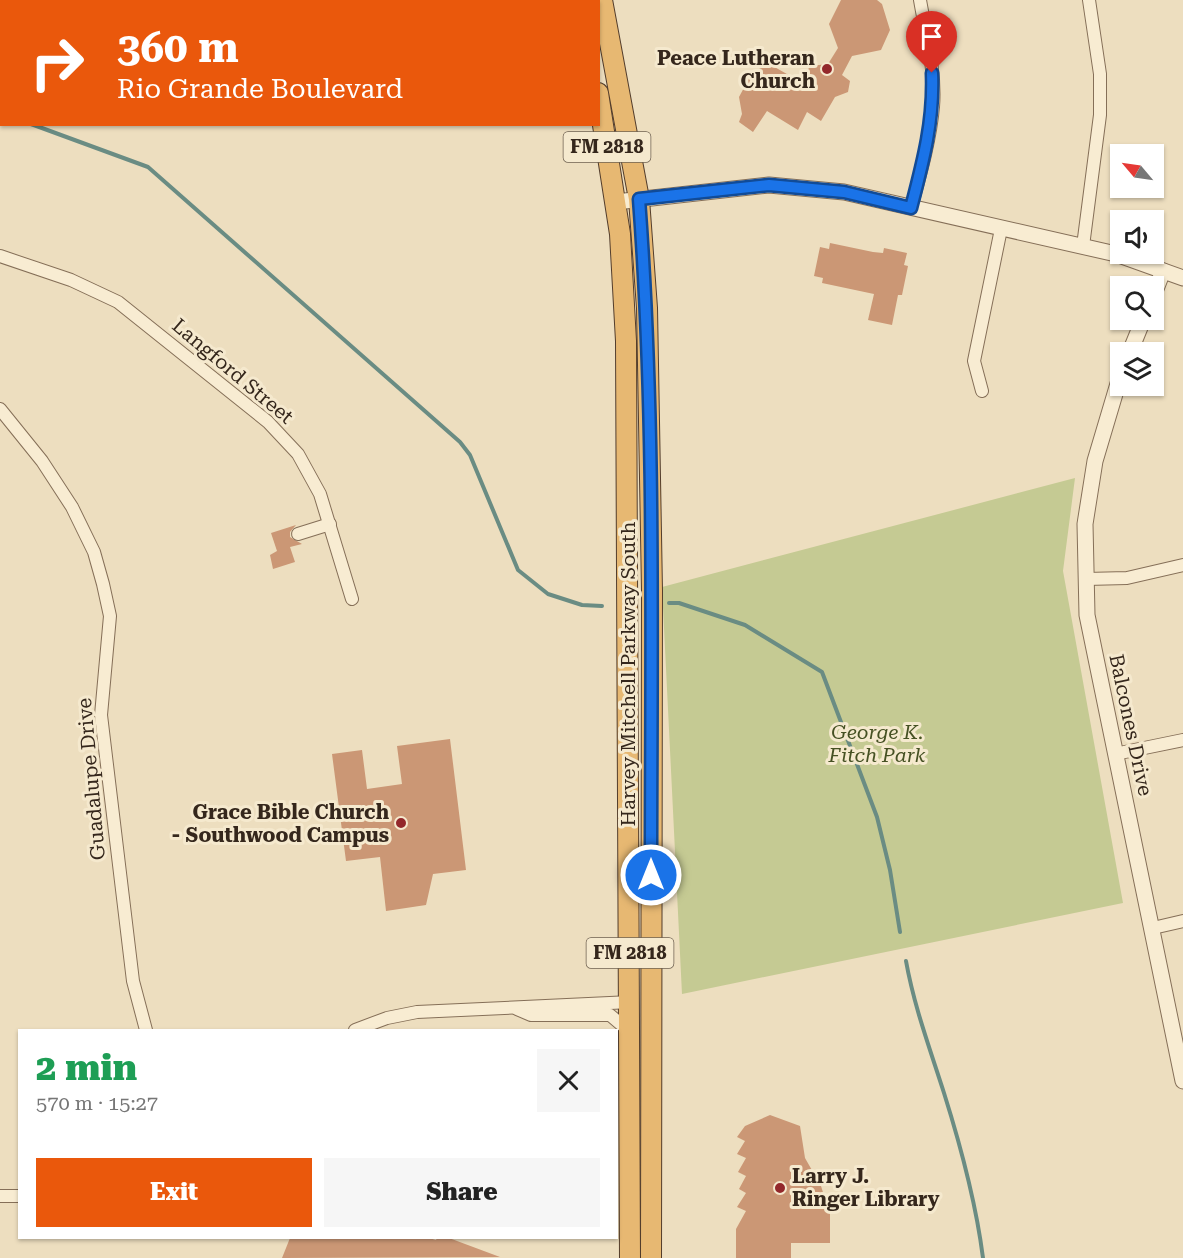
<!DOCTYPE html>
<html lang="en">
<head>
<meta charset="utf-8">
<style>
  :root { --surface:#fff; --page:#f6f6f6; --text:#222; --muted:#767676; --accent:#ea580c }
  body { margin:0; font-family:"Roboto Serif",serif; background:var(--page); color:var(--text); height:100vh; display:flex; flex-direction:column; font-size:22px; white-space:nowrap }
  * { box-sizing:border-box; margin:0 }
  p { font-size:20px; color:var(--muted) }
  .icon { flex:none; width:33px; height:33px; fill:none; stroke:currentColor; stroke-width:2; stroke-linecap:round; stroke-linejoin:round }
  .map { position:relative; flex:1; overflow:hidden }
  .panel { position:absolute; left:18px; top:1029px; width:600px; height:210px; display:flex; flex-direction:column; background:var(--surface); border-radius:0px; box-shadow:0 2px 4px #0004 }
  .panel>* { flex:none }
  .guide { position:absolute; left:0px; top:0px; width:600px; height:126px; box-shadow:0 2px 4px #0004; background:#ea580c; color:#fff; overflow:hidden }
  .needle { width:39px; rotate:299deg }
  .buttons { position:absolute; left:1110px; top:144px; display:grid; gap:12px }
  .buttons a { display:grid; place-items:center; width:54px; height:54px; border-radius:0px; background:var(--surface); box-shadow:0 2px 4px #0004; font-size:30px }
  .pin { position:absolute; display:grid; place-items:center; width:51px; height:51px; color:#fff; margin:-62px -26px; border-radius:50% 50% 50% 0; rotate:-45deg; box-shadow:0 0 6px #0007 }
  .pin .icon { rotate:45deg }
  .me { position:absolute; width:66px; margin:-33px; rotate:0deg; stroke-linejoin:round; filter:drop-shadow(0 0 4px #0008) }
  .turn { display:flex; align-items:center; gap:21px; height:126px; padding:0 18px; font-size:27px }
  .turn .icon { width:78px; height:78px; stroke-width:2.5 }
  .turn b { display:block; font-size:42px; line-height:51px }
  .round { display:grid; place-items:center; flex:none; width:63px; height:63px; border-radius:0px; background:var(--page) }
  .summary { display:flex; align-items:center; justify-content:space-between; height:102px; padding:0 18px }
  h1 { font-size:36px; font-weight:800; line-height:45px; color:#1e9e55 }
  .action { display:flex; gap:12px; margin-top:auto; padding:12px 18px }
  .action a { flex:1; height:69px; border-radius:0px; background:var(--accent); color:#fff; font-size:24px; font-weight:800; line-height:69px; text-align:center }
  .action a+a { background:var(--page); color:var(--text) }
  .map>svg:first-child { display:block }
  .green { fill:#c5ca93 }
  .lines { fill:none; stroke-linecap:round; stroke-linejoin:round }
  .stream { stroke:#6a8c83; stroke-width:4 }
  .building { fill:#cb9775 }
  .minor-casing { stroke:#856f58; stroke-width:14 }
  .tertiary-casing { stroke:#856f58; stroke-width:17 }
  .trunk-casing { stroke:#533d2c; stroke-width:22 }
  .minor { stroke:#f8ecd2; stroke-width:12 }
  .tertiary { stroke:#f8ecd2; stroke-width:15 }
  .trunk { stroke:#e7b872; stroke-width:20 }
  .route-casing { stroke:#114b97; stroke-width:15 }
  .route { stroke:#1a73e8; stroke-width:10 }
  .poi-dot { fill:#93282b; stroke:#f5e9ce; stroke-width:2 }
  .labels { text-anchor:middle; stroke-width:6; stroke-linejoin:round; paint-order:stroke }
  .shield { fill:#f5e9ce; stroke:#6f6151; stroke-width:1.5 }
  .shield-label { font-size:18px; font-weight:bold; fill:#35271c }
  .poi-label { font-size:20px; font-weight:bold; fill:#35271c; stroke:#f5e9ce; text-anchor:end }
  .street-label { font-size:20px; fill:#35271c; stroke:#f5e9ce }
  .park-label { font-size:20px; font-style:italic; fill:#465123; stroke:#f5e9ce }
</style>
</head>
<body>
<div class="map">
<svg width="1183" height="1258" viewBox="0 0 1183 1258">
  <rect width="100%" height="100%" fill="#eddebf"/>
  <polygon class="green" points="1075,478 1063,571 1123,903 682,994 662,587"/>
  <g class="lines">
    <g class="stream">
      <polyline points="0,113 2,114"/>
      <polyline points="31,124 148,167 460,442 470,455 518,570 548,594 582,605 602,606"/>
      <polyline points="669,603 679,603 745,625 822,672 877,817 890,870 900,932"/>
      <path d="M906,961C914,1006 930,1049 944,1093C961,1147 976,1203 983,1258"/>
    </g>
  </g>
  <g class="building">
    <polygon points="841,0 877,0 882,4 890,30 881,50 852,56 842,75 850,81 848,92 835,97 821,121 807,112 798,130 767,111 753,132 739,122 742,114 739,97 753,71 771,65 801,82 810,66 828,64 838,48 829,24"/>
    <polygon points="830,243 873,252 883,253 884,248 907,253 904,265 908,266 902,295 898,295 892,325 868,320 874,294 822,283 823,278 814,276 820,247 829,249"/>
    <polygon points="296,525 290,532 290,537 302,544 290,547 295,562 273,569 270,555 277,551 271,533"/>
    <polygon points="450,739 466,870 433,874 426,905 386,911 380,857 346,861 332,754 362,750 367,789 402,784 397,746"/>
    <polygon points="770,1115 800,1126 805,1158 821,1186 826,1202 830,1202 830,1243 791,1243 791,1258 736,1258 736,1229 746,1211 737,1207 746,1193 739,1189 746,1176 738,1172 746,1158 737,1154 745,1141 737,1137 745,1126"/>
    <polygon points="290,1238 429,1238 436,1240 437,1238 449,1238 500,1257 282,1258"/>
  </g>
  <g class="lines">
    <defs>
      <g id="minor">
        <polyline points="338,0 338,2"/>
        <path d="M911,208C920,175 930,141 933,107C936,72 926,35 920,0"/>
        <polyline points="1083,246 1100,115 1100,74 1089,0"/>
        <polyline points="0,256 71,280 118,302 268,422 298,454 320,494 352,599"/>
        <polyline points="982,391 974,361 1001,229"/>
        <polyline points="0,409 42,461 72,507 94,552 103,584 110,616 101,715 133,981 146,1030"/>
        <polyline points="298,534 330,524"/>
        <polyline points="1086,579 1127,578 1183,565"/>
        <polyline points="1115,754 1183,740"/>
        <polyline points="1153,928 1183,921"/>
        <polyline points="517,1009 531,1015 610,1015 630,1032"/>
        <polyline points="355,1030 387,1018 417,1012 631,1002"/>
        <polyline points="0,1196 20,1196"/>
      </g>
      <g id="tertiary">
        <polyline points="616,202 769,185 844,192 1116,254 1183,278"/>
        <polyline points="1154,294 1163,271"/>
        <polyline points="1130,352 1143,320"/>
        <polyline points="1120,377 1095,461 1085,524 1087,615 1183,1081"/>
      </g>
      <g id="trunk">
        <polyline points="579,0 579,2"/>
        <polyline points="602,0 639,199 647,308 652,591 651,1258"/>
        <polyline points="598,93 620,234 626,341 630,1258"/>
      </g>
    </defs>
    <use href="#minor" class="minor-casing"/>
    <use href="#tertiary" class="tertiary-casing"/>
    <use href="#trunk" class="trunk-casing"/>
    <use href="#minor" class="minor"/>
    <use href="#tertiary" class="tertiary"/>
    <use href="#trunk" class="trunk"/>
  </g>
  <g class="lines">
    <defs>
      <path id="route" d="M651,875C651,650 656,424 639,199L769,185L844,192L911,208C923,162 934,121 932,73"/>
    </defs>
    <use href="#route" class="route-casing"/>
    <use href="#route" class="route"/>
  </g>
  <g class="poi-dot">
    <circle cx="827" cy="69" r="6"/>
    <circle cx="401" cy="823" r="6"/>
    <circle cx="780" cy="1188" r="6"/>
  </g>
  <g class="labels">
    <g class="shield">
      <rect x="563.5" y="132" width="87" height="30" rx="4.5"/>
      <rect x="586.5" y="938" width="87" height="30" rx="4.5"/>
    </g>
    <g class="shield-label">
      <text x="607" y="153">FM 2818</text>
      <text x="630" y="959">FM 2818</text>
    </g>
    <g class="poi-label">
      <text x="815" y="65">Peace Lutheran<tspan x="815" dy="23">Church</tspan></text>
      <text x="389" y="819">Grace Bible Church<tspan x="389" dy="23">- Southwood Campus</tspan></text>
      <text x="792" y="1183" text-anchor="start">Larry J.<tspan x="792" dy="23">Ringer Library</tspan></text>
    </g>
    <g class="street-label">
      <text transform="translate(233 371) rotate(40)" y="7">Langford Street</text>
      <text transform="translate(628 674) rotate(-90)" y="7">Harvey Mitchell Parkway South</text>
      <text transform="translate(1131 725) rotate(78)" y="7">Balcones Drive</text>
      <text transform="translate(91 779) rotate(-95)" y="7">Guadalupe Drive</text>
    </g>
    <g class="park-label">
      <text x="877" y="739">George K.<tspan x="877" dy="23">Fitch Park</tspan></text>
    </g>
  </g>
</svg>
<div class="buttons">
<a><svg class="needle" viewBox="-14 -14 28 28"><path d="M0-13l5 13h-10z" fill="#e53935"/><path d="M0 13l5-13h-10z" fill="#767676"/></svg></a>
<a><svg class="icon" aria-label="sound" viewBox="0 0 24 24"><path d="M4 9h4l5-4v14l-5-4H4zM17 9q2 3 0 6"/></svg></a>
<a><svg class="icon" aria-label="search" viewBox="0 0 24 24"><circle cx="10" cy="10" r="6"/><path d="M15 15l6 6"/></svg></a>
<a><svg class="icon" aria-label="layers" viewBox="0 0 24 24"><path d="M12 4l9 5-9 5-9-5zM3 14l9 5 9-5"/></svg></a>
</div>
<div class="pin" style="left:932px;top:73px;background:#d93025"><svg class="icon" aria-label="arrive" viewBox="0 0 24 24"><path d="M6 21V4h12l-3 4 3 4H6"/></svg></div>
<svg class="me" style="left:651px;top:875px" viewBox="-20 -20 40 40"><circle r="17" fill="#1a73e8" stroke="#fff" stroke-width="3"/><path d="M0-11L8 9 0 5-8 9z" fill="#fff"/></svg>
<div class="guide">
<div class="turn"><svg class="icon" aria-label="right" viewBox="0 0 24 24"><path d="M7 20v-9h11M14 6l5 5-5 5"/></svg><div><b>360 m</b>Rio Grande Boulevard</div></div>
</div>
<section class="panel">
<div class="summary"><div><h1>2 min</h1><p>570 m · 15:27</p></div><a class="round"><svg class="icon" aria-label="close" viewBox="0 0 24 24"><path d="M6 6l12 12M18 6L6 18"/></svg></a></div>
<div class="action"><a>Exit</a><a>Share</a></div>
</section>
</div>
</body>
</html>
